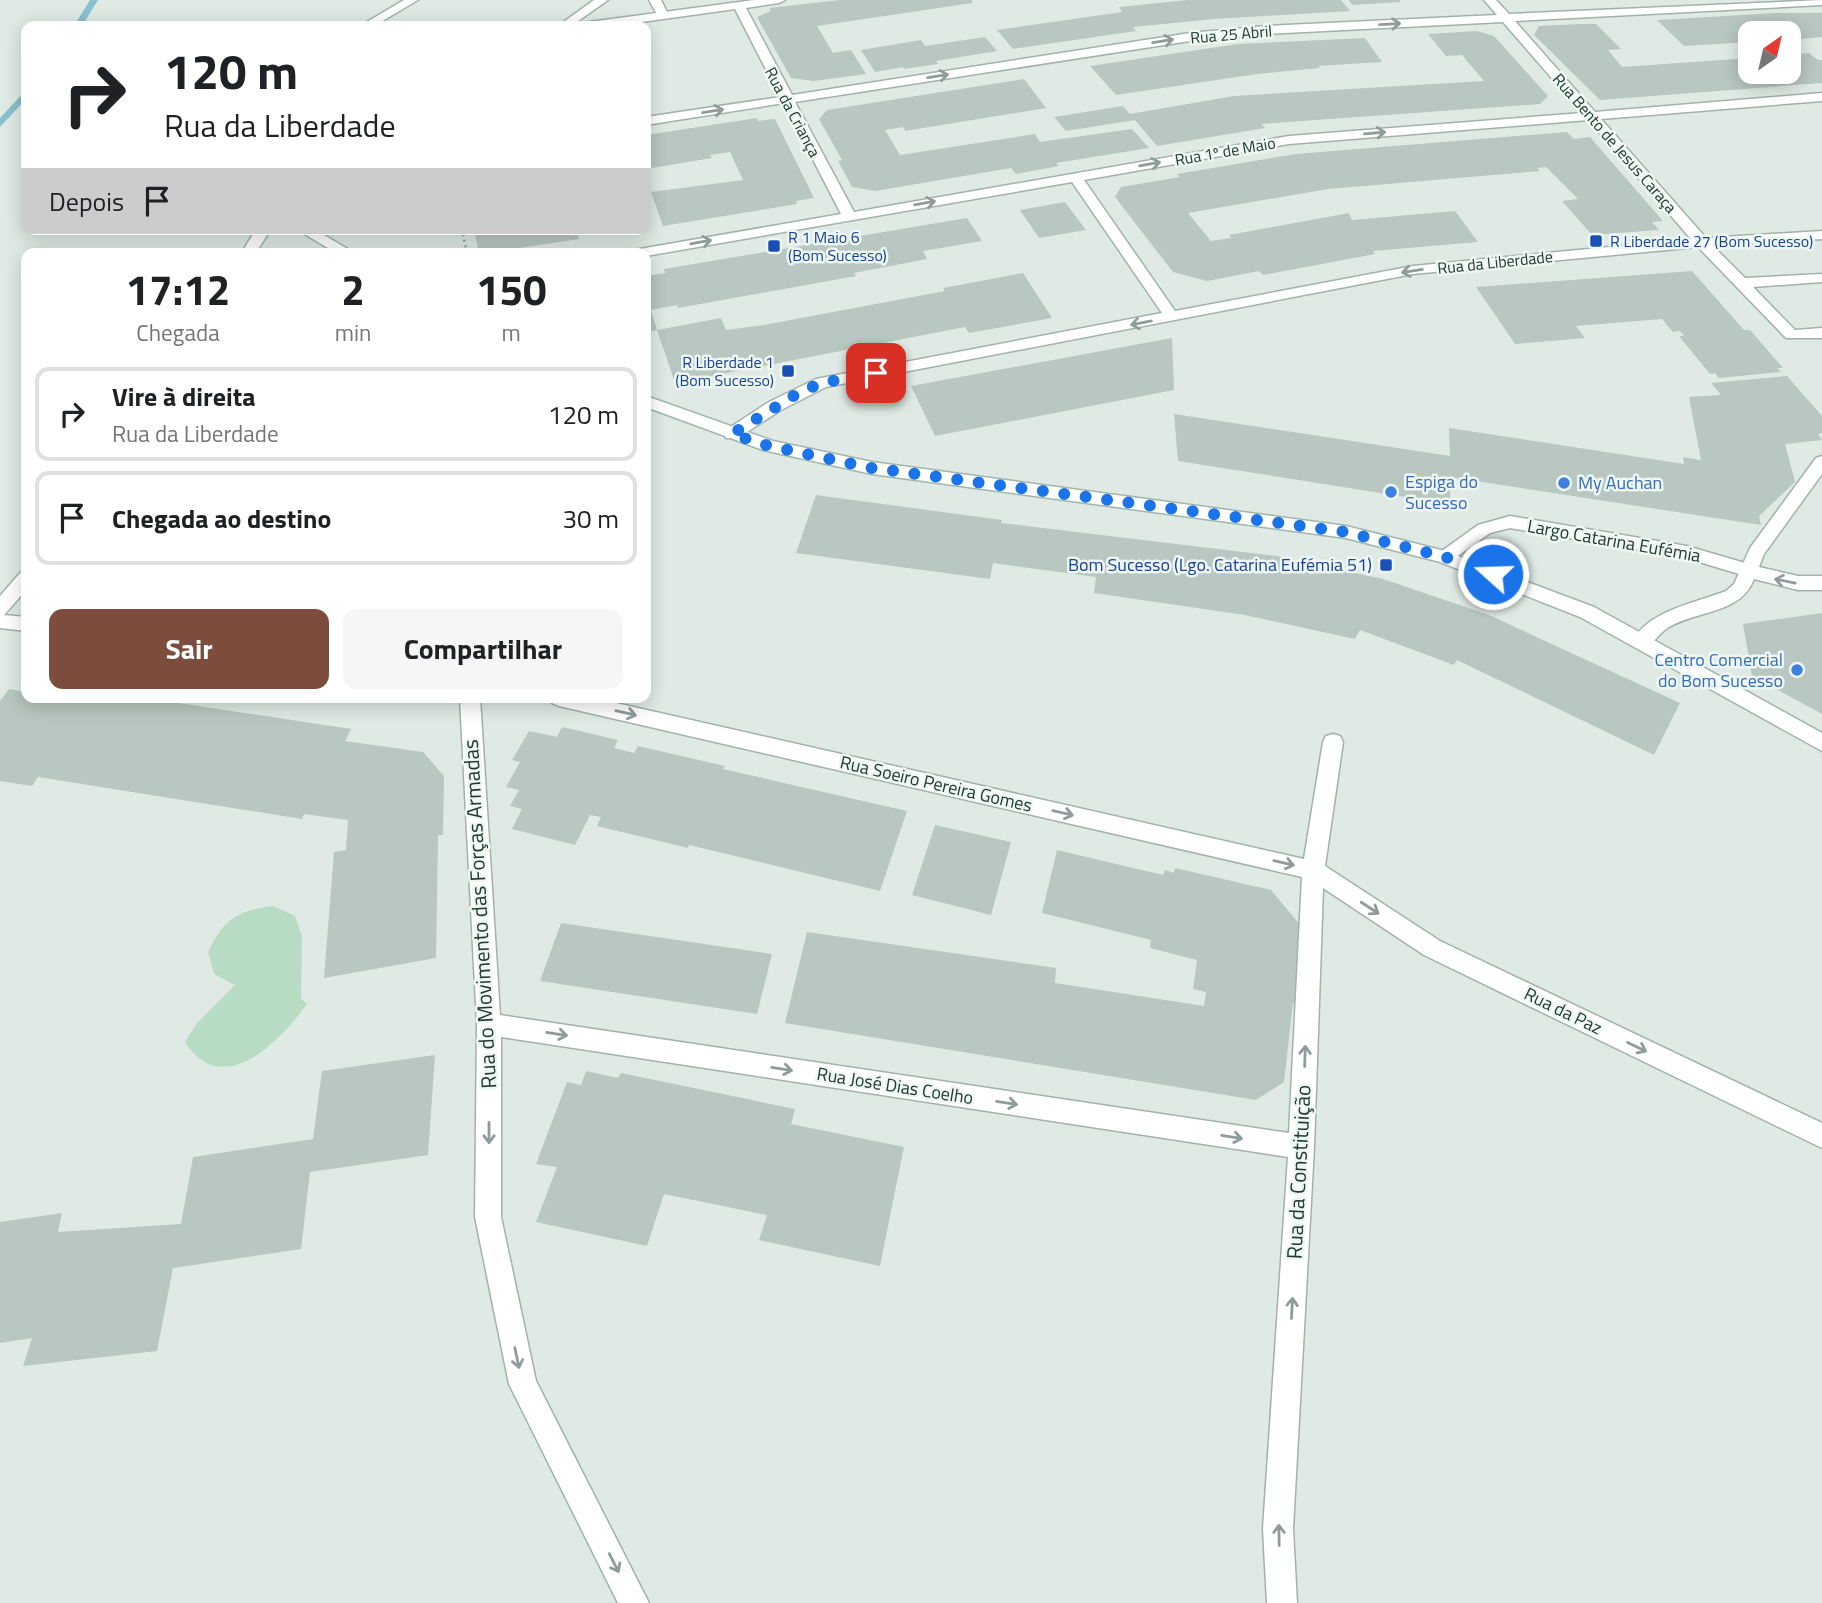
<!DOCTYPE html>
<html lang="pt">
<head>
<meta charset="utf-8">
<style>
  :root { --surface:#fff; --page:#f6f6f6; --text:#202124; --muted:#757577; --line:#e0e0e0; --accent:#7c4d3c }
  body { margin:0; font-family:"Titillium Web",sans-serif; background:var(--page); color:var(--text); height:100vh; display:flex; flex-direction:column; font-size:26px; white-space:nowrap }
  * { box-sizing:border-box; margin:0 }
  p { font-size:23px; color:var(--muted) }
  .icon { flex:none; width:38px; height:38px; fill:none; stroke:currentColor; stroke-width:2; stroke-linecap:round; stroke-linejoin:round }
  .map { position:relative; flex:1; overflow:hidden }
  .panel { position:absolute; left:21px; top:248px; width:630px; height:455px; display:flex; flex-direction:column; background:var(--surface); border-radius:14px; box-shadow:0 4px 18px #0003 }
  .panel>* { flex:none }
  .hud { position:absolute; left:21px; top:21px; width:630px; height:214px; border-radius:14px; box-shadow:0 4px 18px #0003; background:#fff; color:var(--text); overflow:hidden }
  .needle { width:46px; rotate:34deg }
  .tools { position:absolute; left:1738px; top:21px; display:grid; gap:14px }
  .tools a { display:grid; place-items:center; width:63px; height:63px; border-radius:14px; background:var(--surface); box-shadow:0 4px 18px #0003; font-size:35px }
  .pin { position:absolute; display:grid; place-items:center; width:60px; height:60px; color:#fff; margin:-30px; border-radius:14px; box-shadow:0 4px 10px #0006 }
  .me { position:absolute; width:77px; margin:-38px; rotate:290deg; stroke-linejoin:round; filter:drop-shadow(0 0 5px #0008) }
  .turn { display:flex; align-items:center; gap:24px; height:147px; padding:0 28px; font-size:32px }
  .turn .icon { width:91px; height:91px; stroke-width:2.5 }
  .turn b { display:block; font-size:49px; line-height:60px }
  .then { display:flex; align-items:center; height:66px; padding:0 28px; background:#0003; gap:14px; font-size:26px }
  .eta { display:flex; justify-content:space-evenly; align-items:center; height:119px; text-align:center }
  .eta b { font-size:42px; font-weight:700; line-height:49px }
  .cta { display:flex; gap:14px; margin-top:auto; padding:14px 28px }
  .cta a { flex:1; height:80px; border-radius:14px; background:var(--accent); color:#fff; font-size:28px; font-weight:700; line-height:80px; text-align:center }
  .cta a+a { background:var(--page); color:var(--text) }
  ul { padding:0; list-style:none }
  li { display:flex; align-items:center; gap:21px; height:94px; margin:0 14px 10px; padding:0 14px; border:4px solid var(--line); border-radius:14px }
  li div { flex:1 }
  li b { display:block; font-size:26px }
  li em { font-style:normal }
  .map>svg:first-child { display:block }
  .green { fill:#b8dbc3 }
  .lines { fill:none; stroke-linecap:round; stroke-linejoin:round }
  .stream { fill:#88c1ce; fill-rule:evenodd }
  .building { fill:#b8c7c1 }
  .lane-casing { stroke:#a2b1ac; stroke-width:3 }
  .street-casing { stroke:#a2b1ac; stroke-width:3 }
  .secondary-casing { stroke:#9fb5ae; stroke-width:3 }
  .path { stroke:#80ada0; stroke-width:2.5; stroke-dasharray:2 3.5; stroke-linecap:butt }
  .lane { fill:#fff; fill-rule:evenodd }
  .street { fill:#fff; fill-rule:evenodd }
  .secondary { fill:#fff; fill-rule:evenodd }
  .oneway { stroke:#909c9a }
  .route { stroke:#1a73e8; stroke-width:12; stroke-dasharray:0 21.6 }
  .transit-dot { fill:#1a4fb4; stroke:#eff7f3; stroke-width:2.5 }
  .shop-dot { fill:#3f7fe0; stroke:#eff7f3; stroke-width:2.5 }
  .labels { text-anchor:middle; stroke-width:5; stroke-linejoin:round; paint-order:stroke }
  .far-street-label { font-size:16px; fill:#213934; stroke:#eff7f3 }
  .far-transit-label { font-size:16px; fill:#164399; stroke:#eff7f3; text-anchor:start }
  .shop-label { font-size:18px; fill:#366cbe; stroke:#eff7f3; text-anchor:start }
  .street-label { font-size:18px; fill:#213934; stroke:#eff7f3 }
  .transit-label { font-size:18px; fill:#164399; stroke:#eff7f3; text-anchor:end }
  .near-street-label { font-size:21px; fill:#213934; stroke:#eff7f3 }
</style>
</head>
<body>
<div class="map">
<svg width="1822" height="1603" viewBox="0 0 1822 1603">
  <rect width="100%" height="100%" fill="#dfeae5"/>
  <path class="green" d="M273,906L295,916L302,936L301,999L307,1004C280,1041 223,1101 185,1042L197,1023L235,985L214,974L208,952C224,919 236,911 273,906Z"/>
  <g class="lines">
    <g class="stream">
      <polygon points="90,0 98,0 82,26 74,26"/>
      <polygon points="26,90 26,99 0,127 0,118"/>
    </g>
  </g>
  <g class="building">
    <polygon points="840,0 972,0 972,3 817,26 833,53 851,50 866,74 814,81 791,78 757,17 771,11 769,8"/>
    <polygon points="1188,0 1341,0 1350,11 1214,19 1133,27 1136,31 1013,49 997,30 1122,12 1119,7"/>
    <polygon points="1349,0 1400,0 1400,2 1352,5"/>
    <polygon points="1776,13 1822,13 1822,37 1788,40 1788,33 1750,33 1750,42 1684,46 1657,20"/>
    <polygon points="1580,24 1596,24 1621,49 1608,50 1622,67 1750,58 1750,72 1788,72 1788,55 1809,53 1818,60 1822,60 1822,83 1600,100 1534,35 1539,26"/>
    <polygon points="1477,31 1494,36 1548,96 1540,104 1261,124 1265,128 1157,146 1135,120 1066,131 1054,117 1123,106 1130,114 1234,96 1484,81 1462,55 1446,56 1428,34"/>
    <polygon points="985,37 997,51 936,61 938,64 904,69 903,67 875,72 861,50 921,40 925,46"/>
    <polygon points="1365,38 1382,62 1318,66 1320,68 1257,74 1116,95 1090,66 1238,44"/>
    <polygon points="1024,79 1046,108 905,131 903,127 885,130 900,155 1035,134 1040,142 1132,129 1149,148 1056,163 1059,166 1016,174 1011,168 875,191 852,187 838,161 842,160 819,119 827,110"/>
    <polygon points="757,118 758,121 775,119 814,198 796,201 797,204 663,226 651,192 743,180 730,152 710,155 712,158 646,169 646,135"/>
    <polygon points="1567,132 1574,139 1590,137 1663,221 1652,222 1659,230 1592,235 1562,201 1578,199 1546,167 1537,168 1540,171 1328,189 1188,213 1211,241 1231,238 1229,235 1349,213 1352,220 1455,211 1478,242 1373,251 1375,254 1263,275 1259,271 1207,281 1173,272 1115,197 1121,187 1180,177 1177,174 1296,154"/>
    <polygon points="1065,202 1086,230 1039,238 1020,210"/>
    <polygon points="967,218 982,241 923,251 927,259 854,273 856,276 678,308 677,305 651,310 657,330 646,332 646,276 665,273 664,269"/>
    <polygon points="474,229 576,229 579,239 479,254"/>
    <polygon points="1692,271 1744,330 1750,330 1783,368 1777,368 1781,372 1719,378 1715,373 1710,374 1679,336 1684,336 1680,331 1673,332 1662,319 1576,326 1585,338 1515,344 1476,287"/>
    <polygon points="1023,273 1052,318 969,333 965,327 675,383 657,330 721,318 726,330 764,325 945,291 943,288"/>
    <polygon points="1172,338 1174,390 935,436 911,386"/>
    <polygon points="1787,376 1822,416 1822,433 1818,434 1822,440 1785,444 1795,482 1759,516 1761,525 1450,477 1450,504 1178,461 1174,414 1450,456 1449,428 1684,464 1683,457 1701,460 1689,397 1721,395 1711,383"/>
    <polygon points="816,495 1002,520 1001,523 1277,556 1383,579 1489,615 1680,703 1654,755 1457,660 1454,665 1360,630 1355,639 1245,615 1094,593 1096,577 993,563 990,579 796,553"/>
    <polygon points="1822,613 1822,714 1752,676 1743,624"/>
    <polygon points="9,689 26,692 26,698 70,698 92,702 95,698 146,698 351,729 345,741 423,752 444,776 443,835 438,835 436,958 324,978 334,852 346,850 348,820 304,814 302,819 38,777 32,786 0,781 0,701"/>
    <polygon points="562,727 618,740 614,748 634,753 638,746 725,766 723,769 907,811 880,891 689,845 688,848 597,826 601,817 590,815 575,845 512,829 522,809 510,806 519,790 506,787 520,762 512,760 529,731 557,737"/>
    <polygon points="935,825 1011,842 991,915 912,895"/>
    <polygon points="1057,850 1163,875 1165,870 1174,873 1175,868 1271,890 1307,933 1299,1005 1293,1003 1284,1082 1256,1100 785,1023 807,932 1056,968 1055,983 1204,1006 1206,992 1193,989 1197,960 1150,948 1151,940 1042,913"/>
    <polygon points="561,923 772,954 757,1014 540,981"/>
    <polygon points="435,1055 428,1155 310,1172 301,1249 173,1268 157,1351 23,1366 32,1338 0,1343 0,1222 62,1213 58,1232 181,1224 193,1157 313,1139 322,1071"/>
    <polygon points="586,1071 618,1078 621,1073 795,1109 791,1124 904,1147 880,1266 759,1240 767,1215 664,1194 647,1246 536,1222 557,1167 536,1164 567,1082 581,1085"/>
  </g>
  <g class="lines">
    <defs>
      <g id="lane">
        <polygon points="594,0 608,0 571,26 558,26"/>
        <polygon points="649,0 661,0 669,16 667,18 659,18"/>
        <polygon points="1510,516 1687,546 1755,566 1758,571 1755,576 1749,577 1686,558 1510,528 1490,533 1451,561 1439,561 1436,557 1439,553 1478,525"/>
      </g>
      <g id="street">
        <path d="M754,0H785L779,3L746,8L792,95L1190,33L1266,26L1497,15L1484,0H1496L1509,14L1822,0V5L1515,21L1595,112L1822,93V101L1601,119L1706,238L1822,231V239L1713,246L1745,278L1822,274V282L1753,287L1795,330L1822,328V338H1786L1698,247L1413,274L826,387L781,410L738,438H726L724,434L726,430L769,402L816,379L1162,313L1072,182L646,256V254H627L634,250L841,214L784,103L646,125V117L780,97L735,9L613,26H583L589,22ZM1503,22L1582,113L1289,136L854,212L795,102L1190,41L1266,34ZM1588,120L1691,239L1413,266L1175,311L1084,180L1289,144Z"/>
        <polygon points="256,229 271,229 255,254 241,254"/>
        <path d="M1822,456V474L1764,554L1759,567L1798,576H1822V590H1798L1754,579C1741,614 1698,610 1669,627C1662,631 1655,640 1649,646H1635L1632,641C1650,610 1695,603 1726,591L1734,584L1750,548L1816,458Z"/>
        <polygon points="26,571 26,590 4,615 26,617 26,631 0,628 0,596 20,573"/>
        <polygon points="460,698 480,698 500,1015 1289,1133 1302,877 559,706 552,703 549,698 594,698 1304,859 1323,742 1326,736 1333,734 1340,736 1343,742 1325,866 1440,941 1822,1123 1822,1148 1424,955 1323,888 1314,1147 1293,1529 1297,1603 1267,1603 1263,1529 1288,1157 501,1037 501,1217 536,1381 649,1603 618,1603 509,1384 475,1217 477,1024"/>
      </g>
      <g id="secondary">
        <polygon points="404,0 418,0 374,26 360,26"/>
        <polygon points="296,229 314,229 356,254 338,254"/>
        <polygon points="646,396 773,441 872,462 1346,526 1445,551 1594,607 1822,733 1822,751 1580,617 1440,562 1346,538 872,474 763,450 646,407"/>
      </g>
    </defs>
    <use href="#lane" class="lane-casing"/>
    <use href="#street" class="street-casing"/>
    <use href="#secondary" class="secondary-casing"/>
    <polyline class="path" points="462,229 467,254"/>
    <use href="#lane" class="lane"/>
    <use href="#street" class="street"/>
    <use href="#secondary" class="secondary"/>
  </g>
  <defs><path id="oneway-shaft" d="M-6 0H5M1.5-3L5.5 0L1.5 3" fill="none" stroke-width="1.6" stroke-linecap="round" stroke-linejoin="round" transform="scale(1.75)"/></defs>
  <g class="oneway">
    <use href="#oneway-shaft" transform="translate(1390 24) rotate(-3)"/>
    <use href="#oneway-shaft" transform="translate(1163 41) rotate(-9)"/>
    <use href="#oneway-shaft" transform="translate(938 76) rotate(-9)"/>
    <use href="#oneway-shaft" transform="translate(713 111) rotate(-9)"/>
    <use href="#oneway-shaft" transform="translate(1375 133) rotate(-5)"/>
    <use href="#oneway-shaft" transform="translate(1150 164) rotate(-10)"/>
    <use href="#oneway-shaft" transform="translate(925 203) rotate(-10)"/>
    <use href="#oneway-shaft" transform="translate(701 242) rotate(-10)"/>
    <use href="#oneway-shaft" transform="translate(1412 271) rotate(171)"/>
    <use href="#oneway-shaft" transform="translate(1141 323) rotate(169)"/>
    <use href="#oneway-shaft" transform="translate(1785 581) rotate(-169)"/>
    <use href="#oneway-shaft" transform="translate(626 713) rotate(13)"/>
    <use href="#oneway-shaft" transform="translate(1063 813) rotate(13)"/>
    <use href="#oneway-shaft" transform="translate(1284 863) rotate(13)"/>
    <use href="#oneway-shaft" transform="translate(1370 908) rotate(33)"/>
    <use href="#oneway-shaft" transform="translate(557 1034) rotate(9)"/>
    <use href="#oneway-shaft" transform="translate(1637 1047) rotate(26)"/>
    <use href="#oneway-shaft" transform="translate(1305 1056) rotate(-88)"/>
    <use href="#oneway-shaft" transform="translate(782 1069) rotate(9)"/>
    <use href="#oneway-shaft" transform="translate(1007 1103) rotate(9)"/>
    <use href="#oneway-shaft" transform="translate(489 1133) rotate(90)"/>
    <use href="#oneway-shaft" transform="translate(1232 1137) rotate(9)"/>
    <use href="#oneway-shaft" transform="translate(1292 1308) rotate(-87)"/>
    <use href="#oneway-shaft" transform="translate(517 1358) rotate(78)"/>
    <use href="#oneway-shaft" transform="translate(1279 1535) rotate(-91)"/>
    <use href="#oneway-shaft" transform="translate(614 1563) rotate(63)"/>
  </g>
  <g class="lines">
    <polyline class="route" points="876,373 822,383 800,392 732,434 769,446 872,468 1346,532 1445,557 1493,574"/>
  </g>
  <g class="transit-dot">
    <rect x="1589" y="234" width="14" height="14" rx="3.5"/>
    <rect x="767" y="239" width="14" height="14" rx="3.5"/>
    <rect x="781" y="364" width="14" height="14" rx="3.5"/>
    <rect x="1379" y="558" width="14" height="14" rx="3.5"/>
  </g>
  <g class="shop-dot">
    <circle cx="1564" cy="483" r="7"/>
    <circle cx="1391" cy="492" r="7"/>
    <circle cx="1797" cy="670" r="7"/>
  </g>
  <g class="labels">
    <g class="far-street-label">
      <text transform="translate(1231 34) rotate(-5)" y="6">Rua 25 Abril</text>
      <text transform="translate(793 112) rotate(62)" y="6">Rua da Criança</text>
      <text transform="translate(1615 143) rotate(49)" y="6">Rua Bento de Jesus Caraça</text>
      <text transform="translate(1225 151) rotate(-10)" y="6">Rua 1º de Maio</text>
      <text transform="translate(1495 262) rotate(-6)" y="6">Rua da Liberdade</text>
    </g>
    <g class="far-transit-label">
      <text x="788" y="243">R 1 Maio 6<tspan x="788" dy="18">(Bom Sucesso)</tspan></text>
      <text x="1610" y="247">R Liberdade 27 (Bom Sucesso)</text>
      <text x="774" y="368" text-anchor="end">R Liberdade 1<tspan x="774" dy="18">(Bom Sucesso)</tspan></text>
    </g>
    <g class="shop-label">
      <text x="1405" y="488">Espiga do<tspan x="1405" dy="21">Sucesso</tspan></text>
      <text x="1578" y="489">My Auchan</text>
      <text x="1783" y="666" text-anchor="end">Centro Comercial<tspan x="1783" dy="21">do Bom Sucesso</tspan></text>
    </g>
    <g class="street-label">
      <text transform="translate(1614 541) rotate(10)" y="6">Largo Catarina Eufémia</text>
      <text transform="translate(936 784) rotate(13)" y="6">Rua Soeiro Pereira Gomes</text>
      <text transform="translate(1563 1011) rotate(26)" y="6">Rua da Paz</text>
      <text transform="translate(895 1086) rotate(9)" y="6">Rua José Dias Coelho</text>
    </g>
    <g class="transit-label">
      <text x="1372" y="571">Bom Sucesso (Lgo. Catarina Eufémia 51)</text>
    </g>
    <g class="near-street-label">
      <text transform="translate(480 914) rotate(-93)" y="7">Rua do Movimento das Forças Armadas</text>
      <text transform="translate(1299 1172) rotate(-87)" y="7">Rua da Constituição</text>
    </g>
  </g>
</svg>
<div class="tools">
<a><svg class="needle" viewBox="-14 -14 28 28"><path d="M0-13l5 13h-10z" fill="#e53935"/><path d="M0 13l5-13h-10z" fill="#757577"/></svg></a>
</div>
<div class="pin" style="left:876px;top:373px;background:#d93025"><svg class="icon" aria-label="arrive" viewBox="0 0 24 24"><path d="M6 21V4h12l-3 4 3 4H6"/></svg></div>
<svg class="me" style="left:1493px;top:574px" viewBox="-20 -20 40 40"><circle r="17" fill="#1a73e8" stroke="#fff" stroke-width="3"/><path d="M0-11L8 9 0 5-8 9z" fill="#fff"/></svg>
<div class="hud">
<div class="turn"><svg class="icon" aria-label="right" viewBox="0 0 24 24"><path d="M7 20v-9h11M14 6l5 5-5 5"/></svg><div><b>120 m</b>Rua da Liberdade</div></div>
<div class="then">Depois<svg class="icon" aria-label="arrive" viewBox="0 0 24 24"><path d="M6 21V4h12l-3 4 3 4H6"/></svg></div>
</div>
<section class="panel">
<div class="eta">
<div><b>17:12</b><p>Chegada</p></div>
<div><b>2</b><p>min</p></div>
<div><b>150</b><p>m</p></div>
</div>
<ul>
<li><svg class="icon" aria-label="right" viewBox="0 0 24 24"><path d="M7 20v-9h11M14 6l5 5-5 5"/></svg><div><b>Vire à direita</b><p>Rua da Liberdade</p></div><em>120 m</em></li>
<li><svg class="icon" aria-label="arrive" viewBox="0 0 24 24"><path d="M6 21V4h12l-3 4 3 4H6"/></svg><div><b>Chegada ao destino</b></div><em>30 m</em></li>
</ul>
<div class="cta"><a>Sair</a><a>Compartilhar</a></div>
</section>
</div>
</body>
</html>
